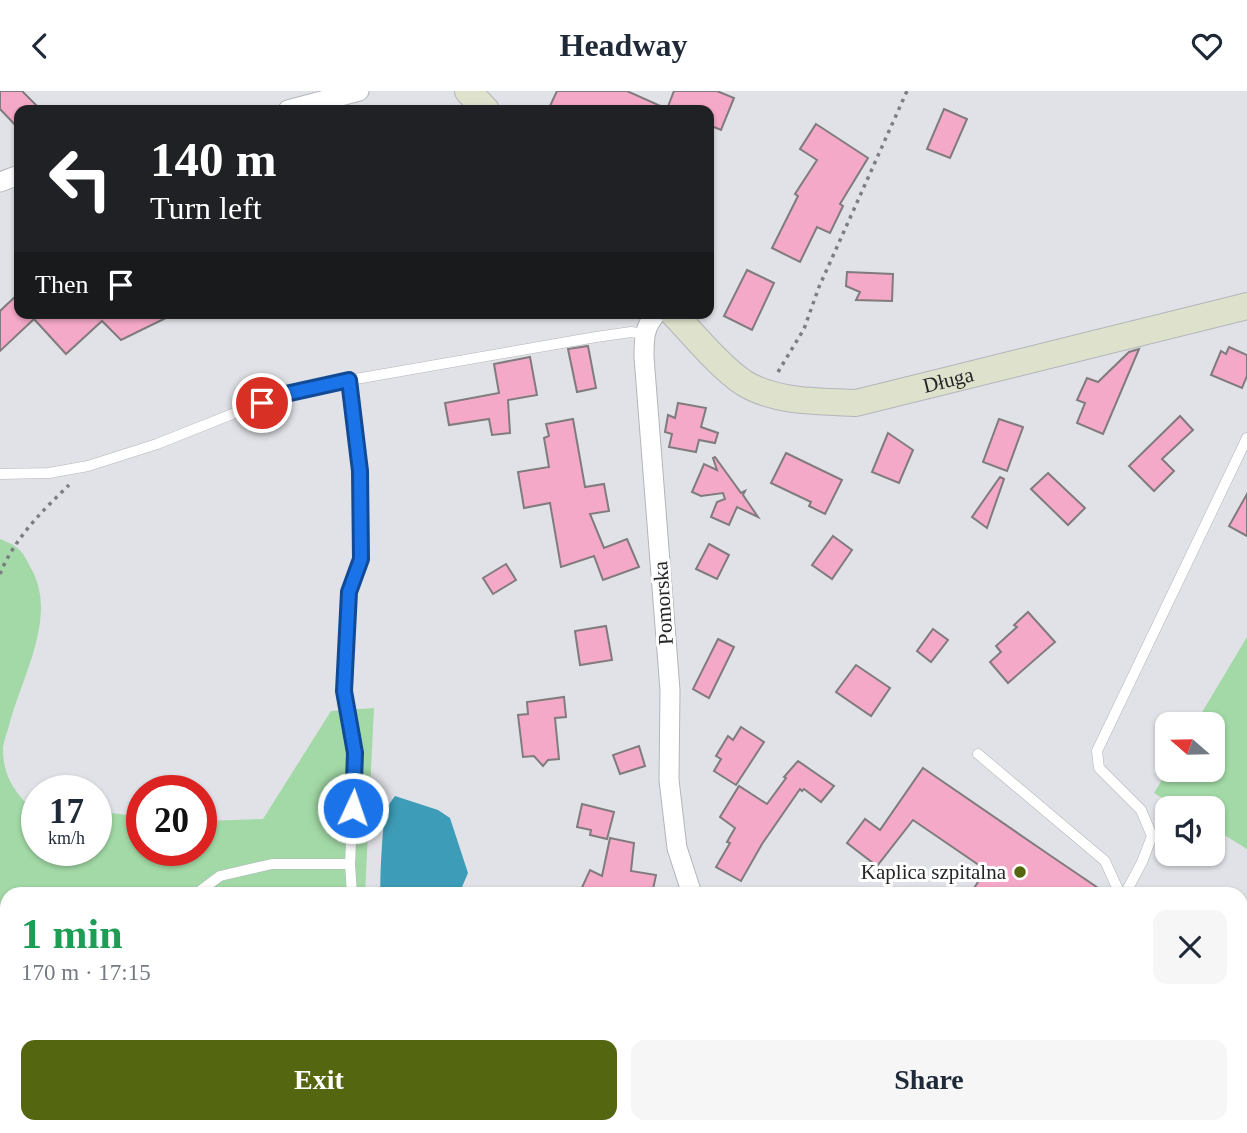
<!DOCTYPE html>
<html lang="en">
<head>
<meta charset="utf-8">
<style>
  :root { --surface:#fff; --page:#f6f6f7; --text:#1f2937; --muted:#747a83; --accent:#556610 }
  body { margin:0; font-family:Georgia,serif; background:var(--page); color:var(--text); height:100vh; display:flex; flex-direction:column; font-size:26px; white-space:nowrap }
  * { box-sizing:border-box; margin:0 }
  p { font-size:23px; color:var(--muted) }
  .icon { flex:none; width:38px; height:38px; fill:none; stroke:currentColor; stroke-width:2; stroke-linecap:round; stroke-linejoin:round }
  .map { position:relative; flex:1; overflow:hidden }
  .side { position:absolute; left:0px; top:796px; width:1248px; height:247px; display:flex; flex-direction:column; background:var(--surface); border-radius:21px 21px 0 0; box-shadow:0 2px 5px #0004 }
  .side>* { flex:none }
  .banner { position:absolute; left:14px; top:14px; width:700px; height:214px; border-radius:14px; box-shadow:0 2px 5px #0004; background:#202124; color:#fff; overflow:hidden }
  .needle { width:46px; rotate:290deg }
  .controls { position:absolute; left:1155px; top:621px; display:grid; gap:14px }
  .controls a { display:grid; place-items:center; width:70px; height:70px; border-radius:14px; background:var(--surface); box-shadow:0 2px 5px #0004; font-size:35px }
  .speed { position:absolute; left:21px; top:684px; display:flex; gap:14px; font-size:35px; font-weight:700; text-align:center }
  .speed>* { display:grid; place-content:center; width:91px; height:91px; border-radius:50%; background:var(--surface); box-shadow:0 2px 5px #0004; line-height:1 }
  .speed small { font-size:18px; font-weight:400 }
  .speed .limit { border:10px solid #d22; background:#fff; color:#111 }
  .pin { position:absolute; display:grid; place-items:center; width:60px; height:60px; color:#fff; margin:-30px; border:4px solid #fff; border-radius:50%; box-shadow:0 2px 7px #0007 }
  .me { position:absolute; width:77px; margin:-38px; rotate:3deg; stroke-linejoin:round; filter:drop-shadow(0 0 5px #0008) }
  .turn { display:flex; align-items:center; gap:24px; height:147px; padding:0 21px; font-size:32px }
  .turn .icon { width:91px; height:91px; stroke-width:2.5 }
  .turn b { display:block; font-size:49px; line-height:60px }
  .then { display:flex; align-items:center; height:66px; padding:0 21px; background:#0003; gap:14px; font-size:26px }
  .round { display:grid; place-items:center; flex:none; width:74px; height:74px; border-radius:14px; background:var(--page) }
  .headline { display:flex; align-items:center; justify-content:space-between; height:119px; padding:0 21px }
  h1 { font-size:42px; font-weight:700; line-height:52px; color:#1e9e55 }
  .cta { display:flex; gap:14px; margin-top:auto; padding:14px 21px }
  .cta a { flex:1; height:80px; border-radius:14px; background:var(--accent); color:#fff; font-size:28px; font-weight:700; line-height:80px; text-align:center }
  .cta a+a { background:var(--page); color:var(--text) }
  header { display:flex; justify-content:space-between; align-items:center; height:91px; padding:0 21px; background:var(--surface); font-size:32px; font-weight:700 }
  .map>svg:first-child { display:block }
  .green { fill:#a2d9a6 }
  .water { fill:#3d9cb7 }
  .building { fill:#f5a9c8; stroke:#807b7d; stroke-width:2 }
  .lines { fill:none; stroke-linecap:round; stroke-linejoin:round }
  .lane-casing { stroke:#b2b5b9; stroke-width:11 }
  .street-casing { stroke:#b2b5b9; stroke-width:21 }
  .secondary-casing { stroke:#b2b5b9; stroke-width:28 }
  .path { stroke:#7c7e81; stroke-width:3.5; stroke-dasharray:3.5 5; stroke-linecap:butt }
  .lane { stroke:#fff; stroke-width:10 }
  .street { stroke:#fff; stroke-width:19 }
  .secondary { stroke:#dee1cb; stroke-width:26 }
  .route-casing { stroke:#114b97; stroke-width:18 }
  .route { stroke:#1a73e8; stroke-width:12 }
  .poi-dot { fill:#556610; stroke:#fff; stroke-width:2.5 }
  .labels { text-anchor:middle; stroke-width:6; stroke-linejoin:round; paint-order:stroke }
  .street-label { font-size:21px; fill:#252628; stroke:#fff }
  .poi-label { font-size:21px; fill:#252628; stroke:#fff; text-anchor:end }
</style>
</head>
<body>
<header><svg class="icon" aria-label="back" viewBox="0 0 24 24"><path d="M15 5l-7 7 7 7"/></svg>Headway<svg class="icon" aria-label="heart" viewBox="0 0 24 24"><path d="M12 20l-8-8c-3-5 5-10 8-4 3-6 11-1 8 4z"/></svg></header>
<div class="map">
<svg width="1247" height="1042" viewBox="0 0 1247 1042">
  <rect width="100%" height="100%" fill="#e0e2e7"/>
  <g class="green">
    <path d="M0,448C22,457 22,460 33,481C56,527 23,584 10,631C8,639 4,649 3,657C3,680 10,694 24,710L37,712V760H96V720L142,726V760H201V730L263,728L331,620L374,617L365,803H7V1036H360V1042H0Z"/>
    <polygon points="1247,546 1247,758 1213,737 1213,718 1179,717 1154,702 1168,679 1213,679 1213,634 1195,633"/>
  </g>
  <path class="water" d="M395,705L438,719L450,727L468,782L459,803H381C379,798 383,725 386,719C388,714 392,709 395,705Z"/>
  <g class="building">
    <polygon points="0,0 22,0 41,19 19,19 19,38 0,18"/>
    <polygon points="557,0 627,0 667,18 674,0 717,0 734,7 721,39 709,34 709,19 560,19 550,15"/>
    <polygon points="944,18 967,28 950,67 927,58"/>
    <polygon points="816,33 868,67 840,113 843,115 830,142 817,136 800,171 772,157 798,105 795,103 817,69 800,58"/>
    <polygon points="747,179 774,192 752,239 724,225"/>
    <polygon points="847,181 893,183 892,210 856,209 860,201 846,195"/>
    <polygon points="19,202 19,222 176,222 121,249 102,230 66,263 34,228 0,260 0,220"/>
    <polygon points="588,255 596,297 577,301 568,258"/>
    <polygon points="1229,256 1247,264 1247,285 1242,297 1211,284 1221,260 1226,263"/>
    <polygon points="1139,258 1103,343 1077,332 1085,312 1077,309 1087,287 1098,291 1129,261"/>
    <polygon points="530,266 537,304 508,309 510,342 492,344 489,328 449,334 445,312 499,302 494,273"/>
    <polygon points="678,312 706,317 701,336 718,342 715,352 699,349 696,361 669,356 672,343 665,341 668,324 675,327"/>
    <polygon points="1180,325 1193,339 1162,368 1174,380 1154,400 1129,375"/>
    <polygon points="573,328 585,396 604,393 609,420 590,423 604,457 627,448 639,476 603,489 594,465 561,476 550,412 524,417 518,381 549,376 544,347 549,345 546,333"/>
    <polygon points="999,328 1023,336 1007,380 983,371"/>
    <polygon points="888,342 913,359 899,392 872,381"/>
    <polygon points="786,362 842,389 825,423 809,415 811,411 771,392"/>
    <polygon points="715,366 741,402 745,400 743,404 758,426 737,416 729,434 711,426 717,411 725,408 723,402 701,405 692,401 704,373 717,379 713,367"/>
    <polygon points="1048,382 1085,417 1068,434 1031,398"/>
    <polygon points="1000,386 1004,388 987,437 972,426"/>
    <polygon points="1247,403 1247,445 1229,435"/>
    <polygon points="833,445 852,459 832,488 812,474"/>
    <polygon points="709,453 729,464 717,488 696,478"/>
    <polygon points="506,473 516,489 493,503 483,487"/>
    <polygon points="1028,521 1055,551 1008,592 990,571 1001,561 996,555 1017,536 1014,534"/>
    <polygon points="606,535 612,569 580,574 575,540"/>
    <polygon points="933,538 948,549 931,571 917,560"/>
    <polygon points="718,548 734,556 709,607 693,598"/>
    <polygon points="856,574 890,597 871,625 836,601"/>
    <polygon points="564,606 566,626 555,627 559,668 548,669 543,675 534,665 523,666 518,624 528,623 527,611"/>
    <polygon points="741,636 764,651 736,694 714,680 721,668 716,665 728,645 733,649"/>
    <polygon points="639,655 645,675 620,683 613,664"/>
    <polygon points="798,670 834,695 821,711 804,698 802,700 800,698 762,753 741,790 716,776 730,752 727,751 735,737 720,726 739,695 767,713 786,687 784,686"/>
    <polygon points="923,677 1051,765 1107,803 970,803 986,779 913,729 877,775 847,752 865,728 880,739"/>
    <polygon points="582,713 614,721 607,748 590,744 591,739 577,736"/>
    <polygon points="610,747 634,752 631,780 656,784 652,803 579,803 590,779 602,785"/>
  </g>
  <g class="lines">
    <defs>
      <g id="lane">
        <polyline points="350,289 360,380 361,468 350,501 344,600 355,662 350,773 352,803"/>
        <polyline points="0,383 49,382 88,375 157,353 280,304 350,289 596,246 631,241 644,243"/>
        <polyline points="978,663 1105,770 1120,803"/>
        <polyline points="196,803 220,785 272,773 350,773"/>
        <polyline points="1125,803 1142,771 1152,745 1141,719 1099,677 1097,660 1247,347"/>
      </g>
      <g id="street">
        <polyline points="288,19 359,0"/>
        <polyline points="0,91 19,84"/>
        <path d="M657,222C644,235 644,248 644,266L670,599L669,689L677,757L692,803"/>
        <polyline points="744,1036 745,1042"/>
        <polyline points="1194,1036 1205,1042"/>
      </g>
      <g id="secondary">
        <polyline points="468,0 486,19"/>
        <path id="s1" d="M673,222C692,242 721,277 744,292C777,312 819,310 856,312L1247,215"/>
      </g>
    </defs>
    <use href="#lane" class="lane-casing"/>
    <use href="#street" class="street-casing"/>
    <use href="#secondary" class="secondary-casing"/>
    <g class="path">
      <polyline points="778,281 804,238 819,196 907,0"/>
      <path d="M0,483C14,448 42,420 69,394"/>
      <polyline points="191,1042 194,1036"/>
    </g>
    <use href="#lane" class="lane"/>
    <use href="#street" class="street"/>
    <use href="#secondary" class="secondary"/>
  </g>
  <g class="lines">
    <defs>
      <polyline id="route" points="262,312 281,304 349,289 360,380 361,468 349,501 344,600 355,662 353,717"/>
    </defs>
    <use href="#route" class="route-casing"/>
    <use href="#route" class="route"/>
  </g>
  <circle class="poi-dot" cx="1020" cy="781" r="7"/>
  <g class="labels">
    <g class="street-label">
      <text dy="7" stroke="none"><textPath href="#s1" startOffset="310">Długa</textPath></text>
      <text transform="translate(663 512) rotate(-94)" y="7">Pomorska</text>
    </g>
    <g class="poi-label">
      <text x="1006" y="788">Kaplica szpitalna</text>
    </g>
  </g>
</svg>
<div class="controls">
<a><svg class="needle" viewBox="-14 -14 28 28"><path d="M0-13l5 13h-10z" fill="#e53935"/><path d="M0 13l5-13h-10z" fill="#747a83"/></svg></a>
<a><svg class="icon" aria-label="sound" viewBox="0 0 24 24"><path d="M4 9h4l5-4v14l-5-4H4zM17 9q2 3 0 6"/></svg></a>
</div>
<div class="speed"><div>17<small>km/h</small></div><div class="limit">20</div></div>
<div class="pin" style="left:262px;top:312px;background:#d93025"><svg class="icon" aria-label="arrive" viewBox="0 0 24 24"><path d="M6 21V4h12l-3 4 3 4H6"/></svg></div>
<svg class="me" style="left:353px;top:717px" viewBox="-20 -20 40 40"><circle r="17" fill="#1a73e8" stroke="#fff" stroke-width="3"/><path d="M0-11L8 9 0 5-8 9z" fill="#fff"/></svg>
<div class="banner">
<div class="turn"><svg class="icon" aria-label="left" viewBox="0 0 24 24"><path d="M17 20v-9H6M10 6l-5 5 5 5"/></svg><div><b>140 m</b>Turn left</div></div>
<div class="then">Then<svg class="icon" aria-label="arrive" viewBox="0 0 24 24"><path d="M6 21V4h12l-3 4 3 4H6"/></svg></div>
</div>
<section class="side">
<div class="headline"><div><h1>1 min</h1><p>170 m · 17:15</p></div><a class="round"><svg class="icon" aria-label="close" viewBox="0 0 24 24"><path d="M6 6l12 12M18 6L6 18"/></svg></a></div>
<div class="cta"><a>Exit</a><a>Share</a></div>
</section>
</div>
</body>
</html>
